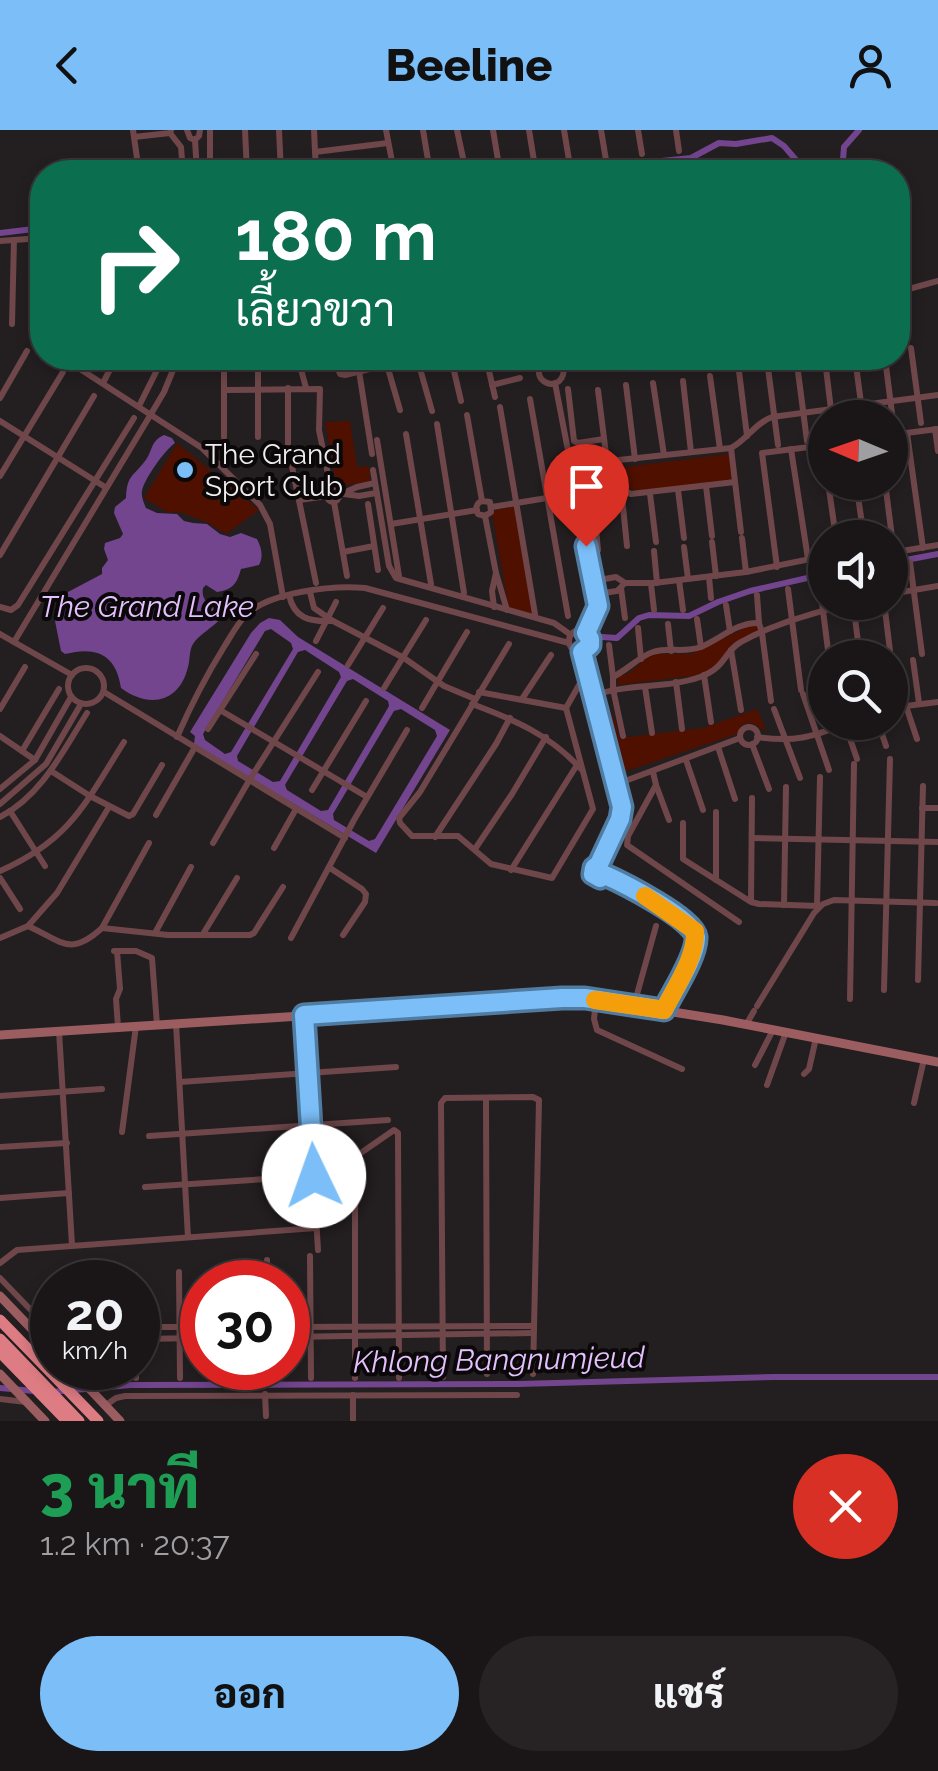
<!DOCTYPE html>
<html lang="th">
<head>
<meta charset="utf-8">
<style>
  :root { --surface:#1a1618; --page:#272325; --text:#f1f3f6; --muted:#9f9fa2; --line:#383537; --accent:#7bbef8 }
  body { margin:0; font-family:Raleway,Sarabun,sans-serif; background:var(--page); color:var(--text); height:100vh; display:flex; flex-direction:column; font-size:38px; white-space:nowrap }
  * { box-sizing:border-box; margin:0 }
  p { font-size:32px; color:var(--muted) }
  .icon { flex:none; width:55px; height:55px; fill:none; stroke:currentColor; stroke-width:2; stroke-linecap:round; stroke-linejoin:round }
  .map { position:relative; height:1291px; overflow:hidden }
  .details { display:flex; flex-direction:column; background:var(--surface); flex:1 }
  .details>* { flex:none }
  .hud { position:absolute; left:30px; top:30px; width:880px; height:210px; border-radius:40px; box-shadow:0 5px 15px #0003,0 0 0 2px var(--line); background:#0b6e4f; color:#fff; overflow:hidden }
  .needle { width:65px; rotate:272deg }
  .fabs { position:absolute; left:808px; top:270px; display:grid; gap:20px }
  .fabs a { display:grid; place-items:center; width:100px; height:100px; border-radius:50%; background:var(--surface); box-shadow:0 5px 15px #0003,0 0 0 2px var(--line); font-size:50px }
  .speed { position:absolute; left:30px; top:1130px; display:flex; gap:20px; font-size:50px; font-weight:700; text-align:center }
  .speed>* { display:grid; place-content:center; width:130px; height:130px; border-radius:50%; background:var(--surface); box-shadow:0 5px 15px #0003,0 0 0 2px var(--line); line-height:1 }
  .speed small { font-size:25px; font-weight:400 }
  .speed .limit { border:15px solid #d22; background:#fff; color:#111 }
  .pin { position:absolute; display:grid; place-items:center; width:85px; height:85px; color:#fff; margin:-102px -42px; border-radius:50% 50% 50% 0; rotate:-45deg; box-shadow:0 0 10px #0007 }
  .pin .icon { rotate:45deg }
  .me { position:absolute; width:110px; margin:-55px; rotate:357deg; stroke-linejoin:round; filter:drop-shadow(0 0 8px #0008) }
  .turn { display:flex; align-items:center; gap:35px; height:210px; padding:0 40px; font-size:45px }
  .turn .icon { width:130px; height:130px; stroke-width:2.5 }
  .turn b { display:block; font-size:70px; line-height:85px }
  .round { display:grid; place-items:center; flex:none; width:105px; height:105px; border-radius:52px; background:var(--page) }
  .headline { display:flex; align-items:center; justify-content:space-between; height:170px; padding:0 40px }
  h1 { font-size:60px; font-weight:800; line-height:75px; color:#1e9e55 }
  .action { display:flex; gap:20px; margin-top:auto; padding:20px 40px }
  .action a { flex:1; height:115px; border-radius:60px; background:var(--accent); color:#111; font-size:40px; font-weight:800; line-height:115px; text-align:center }
  .action a+a { background:var(--page); color:var(--text) }
  header { display:flex; justify-content:space-between; align-items:center; height:130px; padding:0 40px; background:var(--accent); color:#111; font-size:45px; font-weight:800 }
  .map>svg:first-child { display:block }
  .green { fill:#4f1000 }
  .water { fill:#72458e; fill-rule:evenodd }
  .lines { fill:none; stroke-linecap:round; stroke-linejoin:round }
  .canal { stroke:#72458e; stroke-width:6 }
  .street { stroke:#6f474a; stroke-width:6 }
  .secondary { stroke:#9c5d61; stroke-width:9 }
  .highway { stroke:#de7c83; stroke-width:11 }
  .route-casing { stroke:#507ca1; stroke-width:25 }
  .route { stroke:#7bbef8; stroke-width:18 }
  .slow { stroke:#f59e0b; stroke-width:18 }
  .poi-dot { fill:#7bbef8; stroke:#0b0809; stroke-width:4 }
  .labels { text-anchor:middle; stroke-width:8; stroke-linejoin:round; paint-order:stroke }
  .poi-label { font-size:28px; fill:#f1edee; stroke:#0b0809; text-anchor:start }
  .water-label { font-size:30px; font-style:italic; fill:#e5c1ff; stroke:#0b0809 }
</style>
</head>
<body>
<header><svg class="icon" aria-label="back" viewBox="0 0 24 24"><path d="M15 5l-7 7 7 7"/></svg>Beeline<svg class="icon" aria-label="person" viewBox="0 0 24 24"><circle cx="12" cy="8" r="4"/><path d="M4 21q1-7 8-7t8 7"/></svg></header>
<div class="map">
<svg width="938" height="1291" viewBox="0 0 938 1291">
  <rect width="100%" height="100%" fill="#231e20"/>
  <g class="green">
    <polygon points="350,291 357,337 369,336 370,351 342,356 336,353 325,292"/>
    <polygon points="177,313 259,380 226,404 208,393 183,383 167,382 144,368"/>
    <polygon points="729,324 732,349 643,362 628,358 624,337"/>
    <polygon points="514,376 533,485 509,479 492,384 496,380"/>
    <polygon points="751,495 757,495 760,502 734,512 719,532 704,543 691,546 617,555 618,547 629,543 645,529 656,524 691,524"/>
    <polygon points="607,574 616,592 619,608 703,598 757,579 767,602 752,593 742,594 737,604 621,643 604,576"/>
  </g>
  <g class="water">
    <path d="M164,305L172,308L175,313C165,320 144,349 142,361C141,367 144,373 146,378L157,383L177,384L184,391L193,393L207,394L220,404L230,407L241,403L257,409C261,417 264,426 259,435L241,439C237,453 233,460 217,462L206,455L203,458C200,475 217,475 222,487C214,497 198,505 193,514C189,520 190,531 188,537C179,574 148,578 121,558C116,524 96,516 65,524L61,521L54,486L68,462L102,444V438L108,430L104,419L105,413L120,408L123,404L114,383L115,377L126,368C127,345 132,348 145,331C153,321 150,311 164,305Z"/>
    <path d="M269,488L280,490L298,507L450,600L376,723L194,614L195,606L190,602L251,503L260,493ZM271,499L291,513L293,519L231,622L225,624L205,610L203,604L265,501ZM305,520L339,542L341,547L280,651L273,652L238,631L237,626L298,522ZM353,549L388,571L389,576L328,680L321,681L287,660L285,655L347,551ZM401,579L435,600L437,606L375,709L369,711L334,690L333,684L394,581Z"/>
  </g>
  <g class="lines">
    <g class="canal">
      <polyline points="581,42 612,36 691,28 719,13 736,14 772,8 784,16 802,37 812,42"/>
      <polyline points="842,42 844,17 859,0"/>
      <polyline points="0,103 42,98"/>
      <polyline points="890,433 938,424"/>
      <polyline points="602,507 617,508 639,488 649,485 689,486 718,472 750,461 825,444"/>
      <polyline points="0,1258 34,1261"/>
      <polyline points="51,1262 131,1255 519,1254 775,1247 938,1247"/>
    </g>
    <g class="street">
      <polyline points="133,0 139,42"/>
      <polyline points="187,0 190,8 195,10 199,6 200,0"/>
      <polyline points="245,0 247,42"/>
      <polyline points="279,0 281,42"/>
      <polyline points="314,0 316,42"/>
      <polyline points="386,0 394,42"/>
      <polyline points="423,0 430,42"/>
      <polyline points="457,0 466,42"/>
      <polyline points="493,0 500,42"/>
      <polyline points="529,0 535,37 541,42 568,36 569,30 564,0"/>
      <polyline points="601,0 606,30"/>
      <polyline points="638,0 642,24"/>
      <polyline points="676,0 679,21"/>
      <polyline points="170,3 181,17 183,42"/>
      <polyline points="134,7 170,3 171,0"/>
      <polyline points="195,10 197,42"/>
      <polyline points="315,22 388,13"/>
      <polyline points="210,42 210,1"/>
      <polyline points="413,42 429,39"/>
      <polyline points="0,111 42,108"/>
      <polyline points="898,162 938,151"/>
      <polyline points="12,194 14,110"/>
      <polyline points="911,218 921,293"/>
      <polyline points="63,228 202,318 260,375 270,394 283,467"/>
      <polyline points="224,228 224,307"/>
      <polyline points="258,228 258,307"/>
      <polyline points="298,228 306,258"/>
      <polyline points="334,228 340,244 345,245 414,228"/>
      <polyline points="365,228 368,239"/>
      <polyline points="417,228 432,281"/>
      <polyline points="451,228 461,271"/>
      <polyline points="486,228 495,267"/>
      <polyline points="516,228 538,238"/>
      <path d="M546,228C522,251 566,269 564,235L557,228"/>
      <polyline points="587,228 588,235"/>
      <polyline points="620,228 621,233"/>
      <polyline points="855,228 863,288"/>
      <polyline points="885,228 894,299"/>
      <polyline points="825,230 832,288"/>
      <polyline points="797,234 807,311"/>
      <polyline points="387,235 400,280"/>
      <polyline points="768,238 778,315"/>
      <polyline points="359,241 372,324"/>
      <polyline points="739,241 747,306"/>
      <polyline points="710,246 720,319"/>
      <polyline points="683,251 691,322"/>
      <polyline points="103,253 116,228"/>
      <polyline points="555,253 598,476 587,503"/>
      <polyline points="653,253 664,325"/>
      <polyline points="492,255 520,248"/>
      <polyline points="626,255 635,329"/>
      <polyline points="288,258 288,317 316,453"/>
      <polyline points="568,259 574,311 578,313 604,309"/>
      <polyline points="224,260 320,259 319,300 331,359"/>
      <polyline points="598,260 607,332"/>
      <polyline points="0,268 27,221"/>
      <polyline points="530,269 568,486"/>
      <polyline points="139,276 163,228"/>
      <polyline points="500,277 535,484"/>
      <path d="M467,285L482,371C476,373 475,379 478,384L485,386L491,382L490,372L482,371"/>
      <polyline points="0,291 105,357"/>
      <polyline points="437,294 464,463"/>
      <polyline points="935,299 938,321"/>
      <polyline points="907,303 923,418"/>
      <polyline points="406,304 431,454"/>
      <polyline points="890,305 938,299"/>
      <polyline points="377,310 399,446"/>
      <polyline points="823,315 825,330"/>
      <polyline points="731,318 741,402"/>
      <polyline points="791,319 808,429"/>
      <polyline points="569,328 593,326 600,332"/>
      <path d="M618,330C619,344 617,358 631,364L735,352"/>
      <polyline points="373,340 389,436 396,448 554,493 571,505"/>
      <path d="M572,344L595,339L600,332L731,318C747,310 755,293 772,287L938,265"/>
      <polyline points="0,346 63,242"/>
      <polyline points="828,352 836,408"/>
      <polyline points="856,352 864,408"/>
      <polyline points="885,352 894,423"/>
      <polyline points="706,356 712,406"/>
      <circle cx="333" cy="366" r="6"/>
      <polyline points="678,360 684,408"/>
      <polyline points="625,361 622,367 627,416"/>
      <polyline points="344,364 359,366 376,363"/>
      <polyline points="650,364 656,412"/>
      <polyline points="339,365 357,357 375,353"/>
      <polyline points="299,370 327,366"/>
      <polyline points="334,372 347,446"/>
      <polyline points="368,374 378,440"/>
      <polyline points="492,377 547,368"/>
      <polyline points="485,386 496,443 507,480"/>
      <polyline points="391,394 477,380"/>
      <polyline points="742,408 746,442"/>
      <polyline points="712,412 716,446"/>
      <polyline points="684,417 688,449"/>
      <polyline points="598,420 592,358 620,355"/>
      <polyline points="654,421 657,453"/>
      <polyline points="343,422 374,416"/>
      <polyline points="890,423 938,415"/>
      <polyline points="0,425 94,266"/>
      <polyline points="910,432 922,524"/>
      <polyline points="777,437 762,323 825,315"/>
      <polyline points="709,447 711,468"/>
      <polyline points="819,449 829,528"/>
      <polyline points="679,450 683,480"/>
      <polyline points="593,451 616,447 625,453 617,461 596,464"/>
      <polyline points="625,453 654,453 746,442 825,426"/>
      <polyline points="651,454 654,480"/>
      <polyline points="621,458 625,488"/>
      <polyline points="788,459 801,560"/>
      <polyline points="310,462 314,478 333,491 404,528 444,556 475,569"/>
      <polyline points="890,464 938,456"/>
      <path d="M289,465C294,488 309,492 332,491"/>
      <polyline points="757,465 759,493 762,503 771,571"/>
      <polyline points="853,472 860,528"/>
      <polyline points="884,472 891,529"/>
      <polyline points="726,475 730,501"/>
      <polyline points="0,477 11,480 18,475 134,288"/>
      <polyline points="494,477 492,461 496,443"/>
      <polyline points="697,489 701,517"/>
      <polyline points="668,494 671,521"/>
      <polyline points="638,498 641,529"/>
      <circle cx="580" cy="511" r="11"/>
      <polyline points="0,504 72,545"/>
      <polyline points="316,511 336,472"/>
      <polyline points="14,512 151,284 164,262 178,228"/>
      <polyline points="509,514 420,662 399,688 400,693 412,706 458,706 491,734 552,748 593,679 566,578 579,555"/>
      <polyline points="609,515 613,547"/>
      <polyline points="731,520 741,580"/>
      <polyline points="582,521 622,677 620,689 599,734"/>
      <polyline points="913,530 919,573"/>
      <polyline points="892,534 917,609"/>
      <polyline points="348,535 383,478"/>
      <circle cx="86" cy="556" r="18"/>
      <polyline points="704,545 711,592"/>
      <polyline points="676,552 682,599"/>
      <polyline points="645,557 652,603"/>
      <polyline points="384,558 426,490"/>
      <polyline points="104,562 345,708"/>
      <polyline points="479,562 566,578"/>
      <polyline points="803,564 829,640"/>
      <path d="M593,566C627,553 666,559 700,547C726,538 724,521 741,512C774,493 815,484 852,472"/>
      <polyline points="522,569 551,525"/>
      <path d="M472,574C515,590 550,605 581,639"/>
      <polyline points="422,578 467,502"/>
      <polyline points="890,578 938,572"/>
      <polyline points="0,579 25,537"/>
      <polyline points="774,579 800,648"/>
      <polyline points="220,580 367,667"/>
      <polyline points="878,592 886,616"/>
      <polyline points="845,594 857,629"/>
      <circle cx="749" cy="606" r="9"/>
      <polyline points="208,599 256,524"/>
      <polyline points="0,606 35,630"/>
      <path d="M623,606L613,559V547C627,540 640,526 653,522C669,517 685,523 701,517C720,509 737,492 759,493"/>
      <path d="M177,607C191,575 206,546 224,517C231,506 237,494 246,485C269,462 333,455 365,458L569,513"/>
      <path d="M757,607C798,613 813,606 851,592"/>
      <polyline points="752,614 769,659"/>
      <polyline points="718,617 735,669"/>
      <polyline points="22,621 59,559"/>
      <polyline points="686,630 703,680"/>
      <polyline points="51,641 90,666 129,686 133,684 162,635"/>
      <polyline points="653,642 656,655 628,706 627,715 739,792"/>
      <polyline points="617,654 740,608"/>
      <polyline points="656,655 669,690"/>
      <polyline points="0,659 35,630 71,567"/>
      <polyline points="312,660 366,571"/>
      <polyline points="0,674 46,634 81,574"/>
      <polyline points="922,678 938,678"/>
      <polyline points="10,681 45,736"/>
      <polyline points="156,685 195,617"/>
      <path d="M0,687C42,665 63,621 87,583"/>
      <polyline points="683,693 683,729 751,772 759,774 818,776"/>
      <polyline points="435,707 496,614 510,588"/>
      <polyline points="752,708 938,712"/>
      <polyline points="213,713 250,649 318,542"/>
      <polyline points="274,718 296,679"/>
      <polyline points="475,719 512,664 546,607"/>
      <circle cx="600" cy="741" r="7"/>
      <polyline points="330,738 362,759 366,764 365,772 343,805"/>
      <polyline points="511,740 577,635"/>
      <path d="M0,741C70,710 85,674 124,612"/>
      <path d="M605,745L643,764L695,801C697,828 675,857 664,880"/>
      <polyline points="0,748 20,779"/>
      <polyline points="716,750 716,682"/>
      <polyline points="751,770 752,668"/>
      <polyline points="784,775 786,657"/>
      <polyline points="817,776 820,647"/>
      <path d="M28,796C63,812 70,827 102,798L149,713"/>
      <polyline points="102,798 168,805 250,805 254,803 283,757"/>
      <polyline points="155,803 191,737"/>
      <polyline points="203,804 237,748"/>
      <polyline points="0,808 28,796 57,763 109,677"/>
      <polyline points="291,808 354,690 407,600"/>
      <polyline points="114,821 136,821 152,828 157,895"/>
      <polyline points="117,821 120,859 116,869 118,897"/>
      <polyline points="918,850 923,656"/>
      <polyline points="884,860 890,629"/>
      <polyline points="850,869 854,634"/>
      <polyline points="596,870 594,889 597,900 682,939"/>
      <polyline points="634,875 656,796"/>
      <polyline points="757,876 814,783 823,774 834,770 936,773"/>
      <polyline points="304,886 318,1120"/>
      <polyline points="176,893 188,1107"/>
      <polyline points="746,895 754,881"/>
      <polyline points="59,901 72,1115"/>
      <polyline points="755,935 773,900"/>
      <polyline points="804,944 809,939 816,908"/>
      <polyline points="180,952 396,937"/>
      <polyline points="767,955 786,902"/>
      <polyline points="0,966 102,959"/>
      <polyline points="486,968 487,1244"/>
      <polyline points="914,973 924,929"/>
      <polyline points="122,1002 136,896"/>
      <polyline points="149,1006 388,990"/>
      <polyline points="0,1017 67,1013"/>
      <polyline points="145,1057 313,1046"/>
      <polyline points="0,1068 69,1063"/>
      <polyline points="310,1126 311,1248"/>
      <polyline points="0,1133 17,1120 316,1098"/>
      <polyline points="179,1142 180,1248"/>
      <polyline points="0,1148 52,1202"/>
      <polyline points="92,1152 92,1150"/>
      <polyline points="135,1152 135,1145"/>
      <polyline points="223,1152 223,1136"/>
      <polyline points="267,1152 267,1130"/>
      <polyline points="194,1196 201,1188 201,1150"/>
      <polyline points="138,1197 202,1197"/>
      <polyline points="288,1197 533,1196"/>
      <polyline points="288,1207 532,1203"/>
      <polyline points="138,1209 202,1208"/>
      <polyline points="86,1238 95,1247"/>
      <polyline points="136,1238 136,1248"/>
      <polyline points="223,1238 223,1246"/>
      <polyline points="267,1247 267,1238"/>
      <polyline points="443,1247 441,973 445,968 533,967 539,970 533,1244"/>
      <polyline points="355,1248 355,1027 394,1000 398,1003 399,1248"/>
      <polyline points="265,1264 266,1286"/>
      <polyline points="0,1269 26,1272"/>
      <polyline points="106,1275 116,1268 125,1266 517,1265"/>
      <polyline points="353,1291 353,1265"/>
    </g>
    <g class="secondary">
      <polyline points="0,905 585,868 723,890 938,932"/>
      <polyline points="0,1166 52,1220"/>
      <polyline points="70,1238 120,1291"/>
      <polyline points="0,1244 45,1291"/>
    </g>
    <g class="highway">
      <polyline points="0,1190 98,1291"/>
      <polyline points="0,1209 79,1291"/>
      <polyline points="0,1222 67,1291"/>
    </g>
  </g>
  <g class="lines">
    <defs>
      <path id="route" d="M314,1046L304,885L562,868H585L664,880C672,863 697,826 696,807C694,789 623,753 605,745L600,748L593,744L594,738L599,734L620,689L622,677L582,522L590,515V509L586,503L598,476L586,416"/>
    </defs>
    <use href="#route" class="route-casing"/>
    <use href="#route" class="route"/>
    <path class="slow" d="M595,870L664,880C676,856 696,828 695,801L645,766"/>
  </g>
  <circle class="poi-dot" cx="185" cy="340" r="10"/>
  <g class="labels">
    <g class="poi-label">
      <text x="205" y="334">The Grand<tspan x="205" dy="32">Sport Club</tspan></text>
    </g>
    <g class="water-label">
      <text x="147" y="487">The Grand Lake</text>
      <text transform="translate(499 1230) rotate(-1)" y="10">Khlong Bangnumjeud</text>
    </g>
  </g>
</svg>
<div class="fabs">
<a><svg class="needle" viewBox="-14 -14 28 28"><path d="M0-13l5 13h-10z" fill="#e53935"/><path d="M0 13l5-13h-10z" fill="#9f9fa2"/></svg></a>
<a><svg class="icon" aria-label="sound" viewBox="0 0 24 24"><path d="M4 9h4l5-4v14l-5-4H4zM17 9q2 3 0 6"/></svg></a>
<a><svg class="icon" aria-label="search" viewBox="0 0 24 24"><circle cx="10" cy="10" r="6"/><path d="M15 15l6 6"/></svg></a>
</div>
<div class="speed"><div>20<small>km/h</small></div><div class="limit">30</div></div>
<div class="pin" style="left:586px;top:416px;background:#d93025"><svg class="icon" aria-label="arrive" viewBox="0 0 24 24"><path d="M6 21V4h12l-3 4 3 4H6"/></svg></div>
<svg class="me" style="left:314px;top:1046px" viewBox="-20 -20 40 40"><circle r="19" fill="#fff"/><path d="M0-13L10 11 0 6-10 11z" fill="#7bbef8"/></svg>
<div class="hud">
<div class="turn"><svg class="icon" aria-label="right" viewBox="0 0 24 24"><path d="M7 20v-9h11M14 6l5 5-5 5"/></svg><div><b>180 m</b>เลี้ยวขวา</div></div>
</div>
</div>
<section class="details">
<div class="headline"><div><h1>3 นาที</h1><p>1.2 km · 20:37</p></div><a class="round" style="background:#d93025;color:#fff"><svg class="icon" aria-label="close" viewBox="0 0 24 24"><path d="M6 6l12 12M18 6L6 18"/></svg></a></div>
<div class="action"><a>ออก</a><a>แชร์</a></div>
</section>
</body>
</html>
